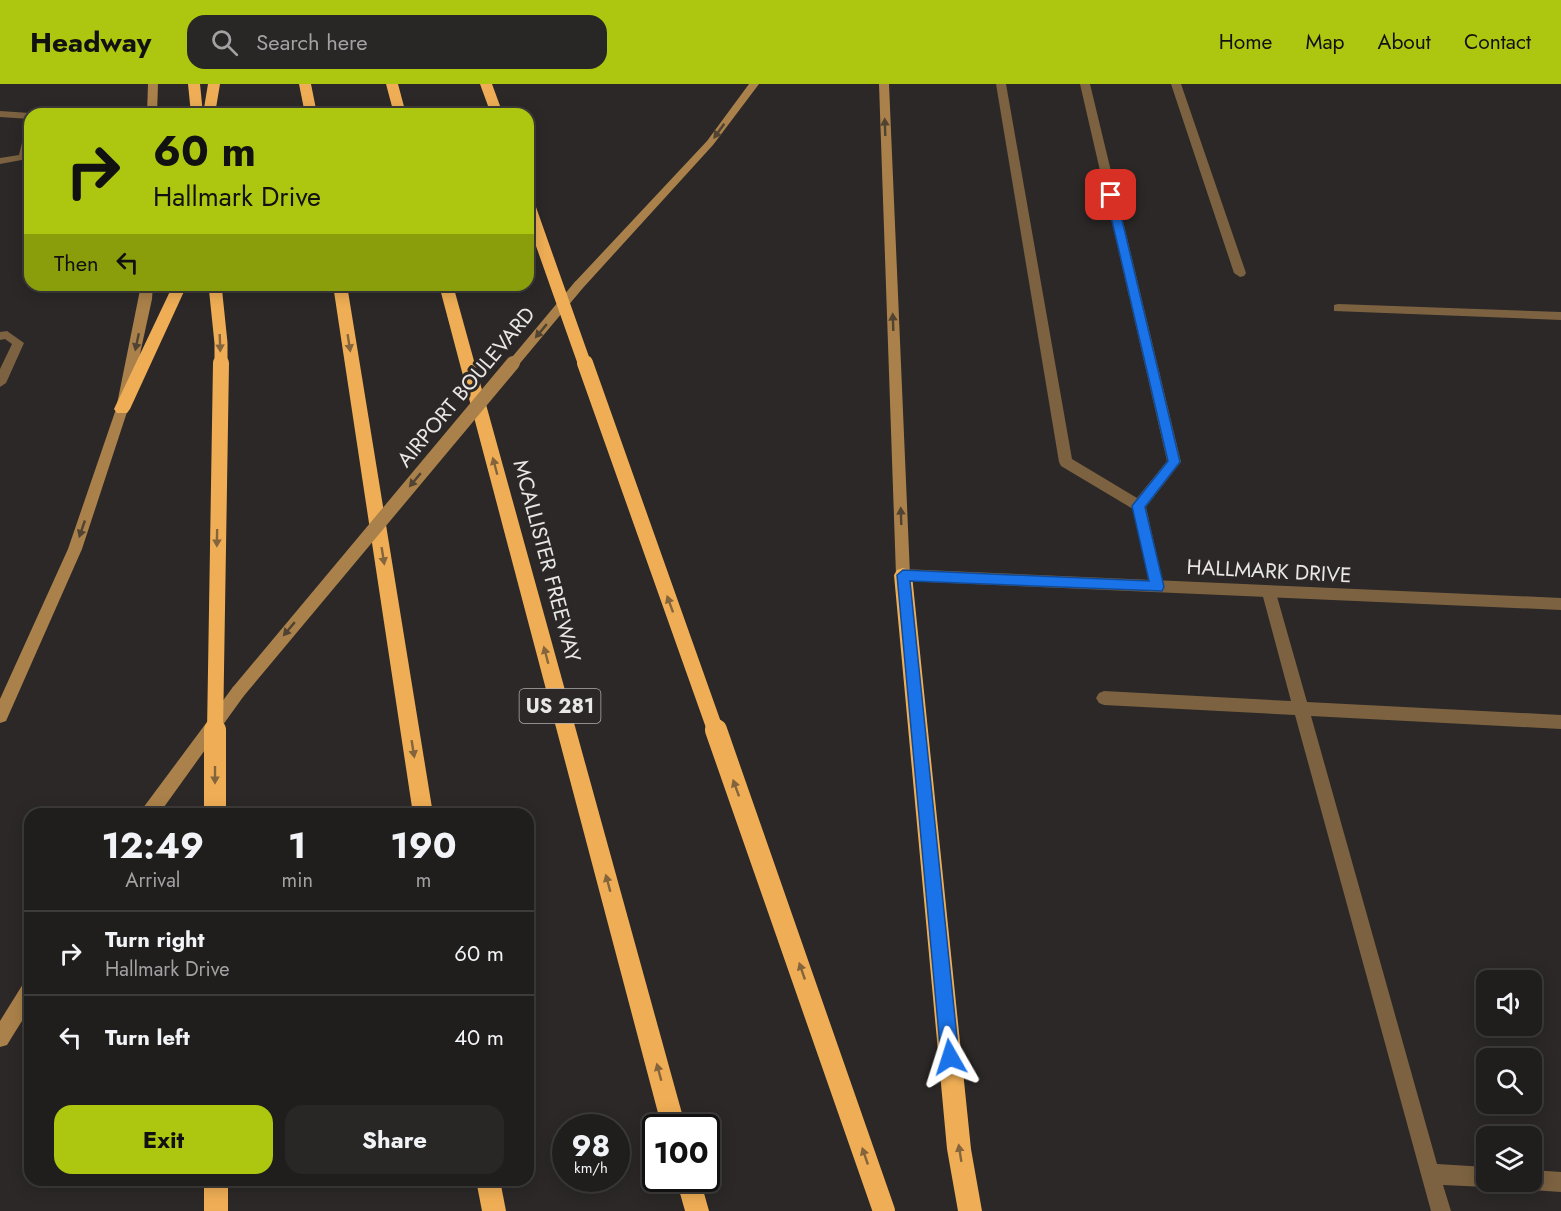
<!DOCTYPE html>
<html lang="en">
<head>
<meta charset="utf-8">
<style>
  :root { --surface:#201e1d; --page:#282726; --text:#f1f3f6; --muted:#a2a2a4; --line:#3d3c3b; --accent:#adc610 }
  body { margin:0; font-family:Jost,sans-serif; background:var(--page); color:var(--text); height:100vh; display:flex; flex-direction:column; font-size:22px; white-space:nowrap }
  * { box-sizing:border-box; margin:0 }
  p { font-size:20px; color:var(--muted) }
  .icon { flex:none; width:33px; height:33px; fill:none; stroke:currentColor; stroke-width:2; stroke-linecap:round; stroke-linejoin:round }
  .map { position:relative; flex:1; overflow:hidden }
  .drawer { position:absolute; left:24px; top:724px; width:510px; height:378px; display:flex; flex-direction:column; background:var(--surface); border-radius:18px; box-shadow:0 3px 15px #0003,0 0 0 2px var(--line) }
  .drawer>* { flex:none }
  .hud { position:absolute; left:24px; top:24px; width:510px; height:183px; border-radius:18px; box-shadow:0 3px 15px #0003,0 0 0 2px var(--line); background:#adc610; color:#111; overflow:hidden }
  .buttons { position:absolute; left:1476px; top:886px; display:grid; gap:12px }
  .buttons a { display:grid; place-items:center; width:66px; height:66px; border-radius:12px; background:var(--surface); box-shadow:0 3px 15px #0003,0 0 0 2px var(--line); font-size:30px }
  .speed { position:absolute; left:552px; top:1030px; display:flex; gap:12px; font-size:30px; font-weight:700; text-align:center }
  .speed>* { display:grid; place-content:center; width:78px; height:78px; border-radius:50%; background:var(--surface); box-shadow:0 3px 15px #0003,0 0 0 2px var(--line); line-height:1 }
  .speed small { font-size:15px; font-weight:400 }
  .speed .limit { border:3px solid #111; border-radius:9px; background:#fff; color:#111 }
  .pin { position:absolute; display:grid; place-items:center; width:51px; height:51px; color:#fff; margin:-26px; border-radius:12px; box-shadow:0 3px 9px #0006 }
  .me { position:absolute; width:66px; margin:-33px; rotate:354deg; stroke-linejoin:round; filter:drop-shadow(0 0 4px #0008) }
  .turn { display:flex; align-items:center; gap:21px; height:126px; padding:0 30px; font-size:27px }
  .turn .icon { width:78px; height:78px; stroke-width:2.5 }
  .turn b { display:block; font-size:42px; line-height:51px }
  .then { display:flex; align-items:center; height:57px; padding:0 30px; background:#0003; gap:12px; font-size:22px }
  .eta { display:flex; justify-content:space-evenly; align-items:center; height:102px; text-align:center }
  .eta b { font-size:36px; font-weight:700; line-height:42px }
  .cta { display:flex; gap:12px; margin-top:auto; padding:12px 30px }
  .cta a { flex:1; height:69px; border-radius:18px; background:var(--accent); color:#111; font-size:24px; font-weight:700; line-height:69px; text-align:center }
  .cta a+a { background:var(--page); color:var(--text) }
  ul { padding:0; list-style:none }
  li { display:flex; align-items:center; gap:18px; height:84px; padding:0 30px; border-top:2px solid var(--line) }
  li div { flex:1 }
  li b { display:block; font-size:22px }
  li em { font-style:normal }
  header { display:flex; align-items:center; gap:36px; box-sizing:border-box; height:84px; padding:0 30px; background:var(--accent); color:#111 }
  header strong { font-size:28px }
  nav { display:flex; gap:33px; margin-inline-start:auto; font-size:21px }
  .search { width:420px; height:54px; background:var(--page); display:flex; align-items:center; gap:15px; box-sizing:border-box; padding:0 21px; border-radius:18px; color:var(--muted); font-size:22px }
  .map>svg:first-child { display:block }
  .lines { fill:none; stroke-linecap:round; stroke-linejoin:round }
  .service { fill:#7c6240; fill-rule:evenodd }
  .minor { fill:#7c6240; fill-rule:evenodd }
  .secondary { fill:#aa814a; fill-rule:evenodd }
  .motorway { fill:#efae55; fill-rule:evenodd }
  .secondary-bridge-far1 { stroke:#aa814a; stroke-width:10 }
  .secondary-bridge { stroke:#aa814a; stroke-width:14 }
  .motorway-bridge-far2 { stroke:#efae55; stroke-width:13 }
  .motorway-bridge-far1 { stroke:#efae55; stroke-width:16 }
  .motorway-bridge { stroke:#efae55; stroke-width:22 }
  .oneway { fill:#514332 }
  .oneway2 { fill:#83643c }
  .route { fill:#1a73e8; stroke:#114b97; stroke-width:1.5 }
  .labels { text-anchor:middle; stroke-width:6; stroke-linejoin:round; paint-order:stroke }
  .shield { fill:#2b2827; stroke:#b0aead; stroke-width:1.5 }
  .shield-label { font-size:20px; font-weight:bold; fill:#e9e7e6 }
  .street-label { font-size:21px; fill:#e9e7e6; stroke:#2b2827 }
</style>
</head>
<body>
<header>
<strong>Headway</strong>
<div class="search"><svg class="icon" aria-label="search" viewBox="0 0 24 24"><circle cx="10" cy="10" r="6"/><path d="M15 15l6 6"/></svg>Search here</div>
<nav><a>Home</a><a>Map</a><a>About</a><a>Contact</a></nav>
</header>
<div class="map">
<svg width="1561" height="1127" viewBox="0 0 1561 1127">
  <rect width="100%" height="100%" fill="#2b2827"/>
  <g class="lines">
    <g class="service">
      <polygon points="996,0 1006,0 1072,375 1137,414 1167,377 1080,0 1090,0 1181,378 1146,423 1164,503 1162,507 1152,507 1150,503 1133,425 1061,382 1059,378"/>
      <polygon points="1171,0 1181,0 1246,189 1244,192 1240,193 1234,189"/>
      <polygon points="0,27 30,29 33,30 30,30 30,35 0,33"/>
      <polygon points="30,43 30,65 27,75 0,80 0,74 19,71 25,46"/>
      <polygon points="1338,220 1561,228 1561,236 1334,227 1334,221"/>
      <polygon points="7,247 24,259 6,299 0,303 0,285 12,260 5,255 0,256 0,248"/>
      <polygon points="1269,503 1274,505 1276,509 1307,618 1561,631 1561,645 1311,632 1437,1080 1486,1083 1486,1098 1494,1098 1486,1103 1443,1101 1451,1127 1431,1127 1295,631 1104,621 1099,619 1096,614 1099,609 1104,607 1291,617 1262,509 1264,505"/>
      <polygon points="1532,1086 1561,1088 1561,1108 1532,1106 1525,1103 1523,1098 1532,1098"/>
    </g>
    <polygon class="minor" points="903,485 1561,514 1561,526 903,497 898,495 896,491 898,487"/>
    <g class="secondary">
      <polygon points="148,0 158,0 157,30 147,30"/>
      <polygon points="749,0 759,0 713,61 582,205 574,205 574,199 707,57"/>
      <polygon points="879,0 889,0 910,491 908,495 898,495 896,491"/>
      <polygon points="141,201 153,201 152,215 128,325 82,465 6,637 0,639 0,615 68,465 116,325"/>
      <polygon points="238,601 243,603 246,608 243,613 159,730 141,730 143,724 233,603"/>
      <polygon points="30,898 30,924 7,961 0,963 0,937 23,900"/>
    </g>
    <g class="motorway">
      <polygon points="188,0 200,0 203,30 191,30"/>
      <polygon points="208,0 220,0 215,30 203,30"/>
      <polygon points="299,0 311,0 317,30 305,30"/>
      <polygon points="386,0 398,0 406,30 394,30"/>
      <polygon points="480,0 492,0 503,30 491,30"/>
      <polygon points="173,201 187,201 130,325 127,329 117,329 114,325"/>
      <polygon points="333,201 347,201 433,730 413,730"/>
      <polygon points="439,201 453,201 686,1044 662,1044"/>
      <polygon points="903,484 909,486 912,491 971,1065 982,1127 958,1127 947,1065 894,491 897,486"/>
      <polygon points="676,1095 700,1095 709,1127 685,1127"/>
      <rect x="204" y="1096" width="24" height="31"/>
      <polygon points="476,1096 500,1096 506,1127 482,1127"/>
    </g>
    <polyline class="secondary-bridge-far1" points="512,281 578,202"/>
    <polyline class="secondary-bridge" points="238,608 513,279"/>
    <g class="motorway-bridge-far2">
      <polyline points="528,120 585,281"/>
      <polyline points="215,201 221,259 221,281"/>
    </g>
    <g class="motorway-bridge-far1">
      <polyline points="585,279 716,648"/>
      <polyline points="215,648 221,279"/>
    </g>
    <g class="motorway-bridge">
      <polyline points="215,646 215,730"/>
      <polyline points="716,646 884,1127"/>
    </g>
  </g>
  <defs><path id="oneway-solid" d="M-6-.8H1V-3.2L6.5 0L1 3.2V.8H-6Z" transform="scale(1.5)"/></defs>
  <g class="oneway">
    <use href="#oneway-solid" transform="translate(885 43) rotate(-92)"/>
    <use href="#oneway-solid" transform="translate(719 47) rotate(126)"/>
    <use href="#oneway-solid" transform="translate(893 238) rotate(-92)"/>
    <use href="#oneway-solid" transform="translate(541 247) rotate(130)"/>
    <use href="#oneway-solid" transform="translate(137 258) rotate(102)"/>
    <use href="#oneway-solid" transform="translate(415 396) rotate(130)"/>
    <use href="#oneway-solid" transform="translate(901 432) rotate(-92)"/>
    <use href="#oneway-solid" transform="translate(82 445) rotate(109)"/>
    <use href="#oneway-solid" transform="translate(289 545) rotate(130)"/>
  </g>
  <g class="oneway2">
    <use href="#oneway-solid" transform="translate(220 259) rotate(88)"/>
    <use href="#oneway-solid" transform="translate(349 259) rotate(81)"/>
    <use href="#oneway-solid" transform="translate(495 382) rotate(-105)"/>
    <use href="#oneway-solid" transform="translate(217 454) rotate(91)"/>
    <use href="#oneway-solid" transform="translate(383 472) rotate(81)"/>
    <use href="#oneway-solid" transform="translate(670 520) rotate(-110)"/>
    <use href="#oneway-solid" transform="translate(546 571) rotate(-105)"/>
    <use href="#oneway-solid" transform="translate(413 665) rotate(81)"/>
    <use href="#oneway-solid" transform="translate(215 691) rotate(90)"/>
    <use href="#oneway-solid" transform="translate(736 704) rotate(-110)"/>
    <use href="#oneway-solid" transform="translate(608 799) rotate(-105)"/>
    <use href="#oneway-solid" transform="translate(802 887) rotate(-109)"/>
    <use href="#oneway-solid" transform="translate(659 988) rotate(-105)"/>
    <use href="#oneway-solid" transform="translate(960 1069) rotate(-99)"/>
    <use href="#oneway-solid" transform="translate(865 1072) rotate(-109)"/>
  </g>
  <polygon class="route" points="1111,108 1116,111 1180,378 1145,423 1164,503 1162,507 910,497 959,973 956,979 950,982 944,979 941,973 897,491 903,486 1149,497 1132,422 1168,377 1106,111"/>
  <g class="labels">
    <rect class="shield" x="519.5" y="605" width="81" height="34" rx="4.5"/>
    <g class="shield-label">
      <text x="560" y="629">US 281</text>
    </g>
    <g class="street-label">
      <text transform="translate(466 303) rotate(-50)" y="7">AIRPORT BOULEVARD</text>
      <text transform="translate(547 477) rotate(75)" y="7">MCALLISTER FREEWAY</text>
      <text transform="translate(1269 487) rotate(3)" y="7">HALLMARK DRIVE</text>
    </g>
  </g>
</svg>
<div class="buttons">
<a><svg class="icon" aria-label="sound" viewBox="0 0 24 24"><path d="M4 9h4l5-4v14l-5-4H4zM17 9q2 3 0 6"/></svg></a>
<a><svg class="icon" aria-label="search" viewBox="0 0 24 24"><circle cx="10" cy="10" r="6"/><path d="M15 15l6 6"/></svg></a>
<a><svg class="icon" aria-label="layers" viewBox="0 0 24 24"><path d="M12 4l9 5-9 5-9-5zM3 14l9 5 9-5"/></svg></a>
</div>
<div class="speed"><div>98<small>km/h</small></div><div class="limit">100</div></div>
<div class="pin" style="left:1111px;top:111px;background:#d93025"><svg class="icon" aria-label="arrive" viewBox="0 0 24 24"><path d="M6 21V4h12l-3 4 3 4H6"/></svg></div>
<svg class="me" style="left:950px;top:973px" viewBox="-20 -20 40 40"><path d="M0-17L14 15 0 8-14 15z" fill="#1a73e8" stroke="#fff" stroke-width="4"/></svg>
<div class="hud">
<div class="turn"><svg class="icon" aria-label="right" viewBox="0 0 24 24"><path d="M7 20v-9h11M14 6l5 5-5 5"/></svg><div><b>60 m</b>Hallmark Drive</div></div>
<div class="then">Then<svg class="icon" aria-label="left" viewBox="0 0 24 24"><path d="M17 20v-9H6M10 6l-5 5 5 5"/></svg></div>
</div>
<section class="drawer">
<div class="eta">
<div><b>12:49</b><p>Arrival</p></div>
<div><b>1</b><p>min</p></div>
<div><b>190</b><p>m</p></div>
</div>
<ul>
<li><svg class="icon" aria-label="right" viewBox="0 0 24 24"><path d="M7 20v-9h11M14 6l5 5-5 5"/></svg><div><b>Turn right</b><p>Hallmark Drive</p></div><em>60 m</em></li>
<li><svg class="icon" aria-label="left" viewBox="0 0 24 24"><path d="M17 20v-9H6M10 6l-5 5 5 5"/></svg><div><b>Turn left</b></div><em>40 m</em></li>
</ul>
<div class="cta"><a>Exit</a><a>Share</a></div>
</section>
</div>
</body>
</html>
